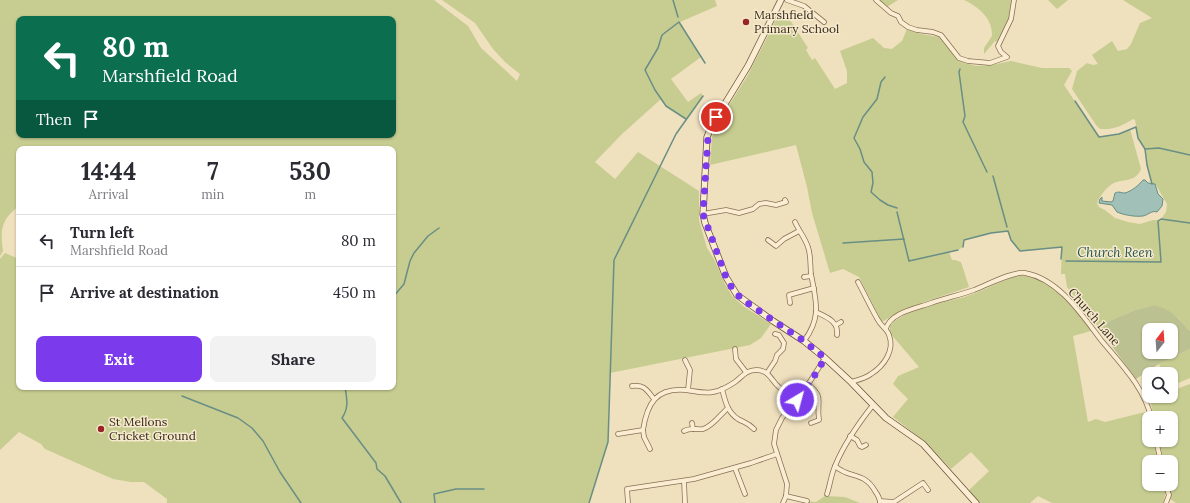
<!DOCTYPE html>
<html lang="en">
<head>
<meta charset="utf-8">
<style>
  :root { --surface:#fff; --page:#f2f2f3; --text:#2b2b33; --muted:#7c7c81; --line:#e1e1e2; --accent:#7c3aed }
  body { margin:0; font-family:Lora,serif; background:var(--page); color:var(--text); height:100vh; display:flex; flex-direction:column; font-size:15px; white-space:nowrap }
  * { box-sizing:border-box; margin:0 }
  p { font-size:13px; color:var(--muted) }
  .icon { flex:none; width:22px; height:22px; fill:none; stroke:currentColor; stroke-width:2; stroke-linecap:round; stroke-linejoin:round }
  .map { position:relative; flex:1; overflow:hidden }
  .panel { position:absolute; left:16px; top:146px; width:380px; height:244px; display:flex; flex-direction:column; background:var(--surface); border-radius:8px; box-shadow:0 1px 3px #0004 }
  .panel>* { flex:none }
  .banner { position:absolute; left:16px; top:16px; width:380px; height:122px; border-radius:8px; box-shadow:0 1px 3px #0004; background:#0b6e4f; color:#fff; overflow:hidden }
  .needle { width:26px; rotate:17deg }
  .fabs { position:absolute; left:1142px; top:323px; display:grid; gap:8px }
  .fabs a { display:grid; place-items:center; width:36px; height:36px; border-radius:8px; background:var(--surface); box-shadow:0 1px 3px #0004; font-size:20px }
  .pin { position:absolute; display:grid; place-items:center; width:34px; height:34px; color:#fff; margin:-17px; border:2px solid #fff; border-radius:50%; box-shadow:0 1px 4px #0007 }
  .me { position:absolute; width:44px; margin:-22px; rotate:37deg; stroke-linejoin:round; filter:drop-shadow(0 0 3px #0008) }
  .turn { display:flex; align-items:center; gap:14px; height:84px; padding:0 20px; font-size:18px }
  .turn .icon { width:52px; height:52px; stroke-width:2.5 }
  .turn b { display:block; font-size:28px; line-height:34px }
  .then { display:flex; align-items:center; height:38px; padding:0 20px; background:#0003; gap:8px; font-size:15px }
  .eta { display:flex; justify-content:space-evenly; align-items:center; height:68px; text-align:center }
  .eta b { font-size:24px; font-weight:700; line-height:28px }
  .cta { display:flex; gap:8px; margin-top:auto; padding:8px 20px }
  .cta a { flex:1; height:46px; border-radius:8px; background:var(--accent); color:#fff; font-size:16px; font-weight:700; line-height:46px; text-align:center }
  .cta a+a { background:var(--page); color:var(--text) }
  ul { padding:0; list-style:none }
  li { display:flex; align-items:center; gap:12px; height:52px; padding:0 20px; border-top:1px solid var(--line) }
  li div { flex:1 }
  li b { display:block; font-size:15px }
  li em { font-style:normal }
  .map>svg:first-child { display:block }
  .green { fill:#c7cd91; fill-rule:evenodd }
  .cemetery { fill:#bcc191; fill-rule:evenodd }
  .water { fill:#a1c0b7; stroke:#698e84 }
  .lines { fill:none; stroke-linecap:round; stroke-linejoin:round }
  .stream { stroke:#698e84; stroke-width:1.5 }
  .street-casing { stroke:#887056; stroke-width:5.5 }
  .secondary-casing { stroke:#695139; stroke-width:7 }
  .street { stroke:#faedd1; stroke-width:4 }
  .secondary { stroke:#faedd1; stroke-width:5.5 }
  .route { stroke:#7c3aed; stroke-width:7; stroke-dasharray:0 12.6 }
  .poi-dot { fill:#992426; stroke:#f6eacd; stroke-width:1.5 }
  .labels { text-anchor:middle; stroke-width:3; stroke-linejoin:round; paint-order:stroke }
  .poi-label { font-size:12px; fill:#37281b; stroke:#f6eacd; text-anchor:start }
  .street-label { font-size:12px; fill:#37281b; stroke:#f6eacd }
  .water-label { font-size:13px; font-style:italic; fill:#2a5754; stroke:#f6eacd }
</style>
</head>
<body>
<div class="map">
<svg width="1190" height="503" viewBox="0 0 1190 503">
  <rect width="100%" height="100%" fill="#efe0be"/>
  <g class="green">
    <path d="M0,0H434L468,26L481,48L517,81L520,74L505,62L493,49L475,23L442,0H715L717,6L680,22L701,57L671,79L688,102L701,93L703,96L687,119L666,106L661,99L621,135L595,162L615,179L638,152L699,191V220L707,248L714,259L725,284L732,296L743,306L771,324L761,338L750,345L610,373L608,442L589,503H167V499L144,482H131L113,479L45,449L41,444L19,432L0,450V259L5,253L19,259V387H393V149H19V206C1,220 0,229 3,251L0,256ZM19,19H393V135H19Z"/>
    <polygon points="878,0 898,0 887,7"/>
    <path d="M964,0H1012L1009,20L997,42L995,41L984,54V48L992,36C993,19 979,7 964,0Z"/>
    <polygon points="1048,0 1068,0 1057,9"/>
    <path d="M1123,0H1190V331L1178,318L1154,305L1135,310L1109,321L1101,331L1067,287L1065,274H1061L1062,247L1020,251L1011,240L1008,231L991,233L964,240L963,247L958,250L949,252L952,260H955L961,262L969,287C938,298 910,304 882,322L859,277L843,269L830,273L812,213L807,187L796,145L710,165L712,137L716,126L748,75L781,10L792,23L808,48L806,50L812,60L815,58L835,89L847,83V71L840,51L873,38L884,48L892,49L902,41L907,29L921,34L939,37L945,41L954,56L958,60L965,63L976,66L992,65L1011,61L1042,68H1069L1072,71L1064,85L1099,137L1119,134L1130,129L1141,169C1136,182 1124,179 1114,183C1107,186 1100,196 1097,203L1099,207L1105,210L1115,218L1128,222L1140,224L1153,220H1158L1161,219L1166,212L1167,204L1156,185L1152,184L1147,165L1145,149L1138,138L1135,120L1133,119C1122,126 1113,130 1100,129L1096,125L1072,89L1077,71L1087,63L1093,65L1098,64L1092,55L1112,41L1118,51L1127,49L1131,44L1140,23L1152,18Z"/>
    <path d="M1019,275C1023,276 1028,276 1032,277C1053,283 1078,312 1091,331L1073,336L1088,422L1096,419L1105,422L1145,412L1148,415L1149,440H1154L1159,462H1149V484H1164L1166,491L1163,503H1052L1038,496L1030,503H976L967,492L989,471L971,452L951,469L925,442L893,417L908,399L893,384L898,376L919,367L890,333V325C912,305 946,304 973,294C989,288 1003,280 1019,275Z"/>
    <polygon points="1190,349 1190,378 1171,386 1171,374 1163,374 1159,364"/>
    <polygon points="1190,384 1190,503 1176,503 1170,499 1171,462 1164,462 1159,440 1171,440 1171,418 1154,418 1151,404 1153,398 1159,396 1171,396 1171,391"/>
    <polygon points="825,496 845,497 860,503 802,503 807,501 816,502"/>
  </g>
  <path class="cemetery" d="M1154,305C1172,310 1177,317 1190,331V349L1157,365L1136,379L1101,331L1109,321L1135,310ZM1149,330H1171V352H1149Z"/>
  <path class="water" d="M1143,180H1145L1148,183L1155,184L1158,194L1163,199L1162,206L1157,212C1152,210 1148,215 1143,216C1135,217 1124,215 1117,212L1112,205L1099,203L1100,199L1102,197V201L1111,202L1113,201L1115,193C1119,191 1121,193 1125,193C1132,191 1139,185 1143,180Z"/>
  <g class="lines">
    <g class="stream">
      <polyline points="673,0 678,17"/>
      <polyline points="960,69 959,72 965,116 963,122 987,172"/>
      <polyline points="885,77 881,82 877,99 863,117 854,138 860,149 864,162 872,172 873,183 871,192 880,200 888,205 897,208"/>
      <polyline points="1075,101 1099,137 1119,134 1136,127 1138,138 1145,149 1147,165 1152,184"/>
      <polyline points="686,119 666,106 655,90 645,70 658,48 662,35 679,22 705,63"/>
      <polyline points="1145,149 1159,148 1190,155"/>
      <polyline points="993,176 1007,227"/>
      <polyline points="897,212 909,261 958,250"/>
      <polyline points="843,243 904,239"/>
      <polyline points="963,247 964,240 991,233 1008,231 1011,240 1020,251 1062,247 1061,259"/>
      <polyline points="1066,261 1161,262 1158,221 1161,219 1190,223"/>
      <polyline points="393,297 404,284 410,261 414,253 428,236 439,228"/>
      <path d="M345,387C347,399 349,408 342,418L376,463L377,469L385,476L401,503"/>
      <polyline points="182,396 238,418 252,428 263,441 280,472 301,503"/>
      <polyline points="435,503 434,494 456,489 484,489"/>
      <polyline points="589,503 608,442 614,260 676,134 703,96"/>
    </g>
    <defs>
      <g id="street">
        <polyline points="787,0 804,6 824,22"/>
        <polyline points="876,0 891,13 898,16 901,22 908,27 917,30 933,32 941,35 959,58 968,61 990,63 1007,57 1001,52 998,46 1011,19 1014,0"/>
        <polyline points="703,214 726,210 739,213 753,209 759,204 766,203 776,205 786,202 785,200"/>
        <path d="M795,222C799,231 805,238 808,247C811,255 810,265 811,274C816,301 822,317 804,341"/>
        <polyline points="768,240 776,246 784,239 799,231"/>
        <polyline points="804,277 811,276"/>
        <polyline points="790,303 789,295 814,288"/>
        <path d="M816,312C826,317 839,321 837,335"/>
        <polyline points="836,325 841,322"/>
        <path d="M886,329C889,313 917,308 931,303C945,298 960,295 974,290C987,285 1013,271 1025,273C1059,279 1082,315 1101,340C1120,363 1145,388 1151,418"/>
        <polyline points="735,349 736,359 746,372"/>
        <polyline points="685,360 690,370 688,390"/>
        <polyline points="767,373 775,361 777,355 783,349 784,343 779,335 775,334"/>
        <path d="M851,382C858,380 866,378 871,374C884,366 895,350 889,335C887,329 881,326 878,320C871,308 865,295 858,282"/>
        <path d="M808,384C825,398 816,401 819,420L811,423"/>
        <path d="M632,386C645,385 646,389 654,399"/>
        <path d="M722,389C725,400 727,412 738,419C745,423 747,422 754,429"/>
        <polyline points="692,423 693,429"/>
        <polyline points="643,430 644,437 650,449"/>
        <path d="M684,431C690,427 697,430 703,429C712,427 721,414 728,408"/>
        <path d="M618,434L643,430C647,404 656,387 686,390C694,391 704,394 713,392C720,391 729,386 735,382C742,377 746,370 756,370C770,370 771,381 779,387C785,392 791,395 797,400"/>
        <polyline points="850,436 857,440 860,446 862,447 866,445"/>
        <polyline points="1156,440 1161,462"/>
        <path d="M835,466C849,479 864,471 875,491C878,495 880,498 880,503"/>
        <polyline points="735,468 745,494"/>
        <polyline points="684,481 685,503"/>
        <polyline points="1165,484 1169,495 1166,503"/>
        <path d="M827,494C830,485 831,475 835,466C844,444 858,424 873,405"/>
        <polyline points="786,496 807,501"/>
        <polyline points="880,501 894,502 923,483 928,490"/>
        <polyline points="628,503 627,489 694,479 751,463 777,454"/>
        <polyline points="783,503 786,496 787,484 774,444 776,430 782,418 809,383 825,358"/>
      </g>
      <polyline id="secondary" points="781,0 748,66 712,125 707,137 703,214 705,223 726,277 737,295 773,321 804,341 825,358 851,382 886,418 923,444 976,503"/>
    </defs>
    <use href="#street" class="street-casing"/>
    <use href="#secondary" class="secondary-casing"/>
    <use href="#street" class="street"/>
    <use href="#secondary" class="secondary"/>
  </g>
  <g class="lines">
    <polyline class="route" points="716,117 712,125 708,137 703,214 726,277 733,290 743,300 804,341 825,358 810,383 797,400"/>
  </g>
  <g class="poi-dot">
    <circle cx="746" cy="22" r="4"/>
    <circle cx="101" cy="429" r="4"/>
  </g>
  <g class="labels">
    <g class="poi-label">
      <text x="754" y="19">Marshfield<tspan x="754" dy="14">Primary School</tspan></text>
      <text x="109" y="426">St Mellons<tspan x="109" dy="14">Cricket Ground</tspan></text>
    </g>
    <g class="street-label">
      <text transform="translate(1094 317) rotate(49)" y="4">Church Lane</text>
    </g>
    <g class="water-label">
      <text x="1115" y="257">Church Reen</text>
    </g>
  </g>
</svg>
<div class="fabs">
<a><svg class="needle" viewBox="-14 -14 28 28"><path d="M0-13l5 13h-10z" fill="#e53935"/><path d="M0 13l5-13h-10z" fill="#7c7c81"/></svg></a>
<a><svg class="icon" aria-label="search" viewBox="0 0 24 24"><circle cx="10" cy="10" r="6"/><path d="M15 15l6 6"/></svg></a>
<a>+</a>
<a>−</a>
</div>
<div class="pin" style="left:716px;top:117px;background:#d93025"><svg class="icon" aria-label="arrive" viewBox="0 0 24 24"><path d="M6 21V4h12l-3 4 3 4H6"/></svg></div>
<svg class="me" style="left:797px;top:400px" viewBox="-20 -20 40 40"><circle r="17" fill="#7c3aed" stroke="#fff" stroke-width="3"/><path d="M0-11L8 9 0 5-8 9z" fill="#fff"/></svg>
<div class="banner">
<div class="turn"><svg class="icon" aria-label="left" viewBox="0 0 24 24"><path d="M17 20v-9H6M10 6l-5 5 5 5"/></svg><div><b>80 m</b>Marshfield Road</div></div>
<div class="then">Then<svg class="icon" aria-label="arrive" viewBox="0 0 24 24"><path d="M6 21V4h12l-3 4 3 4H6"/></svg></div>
</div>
<section class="panel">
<div class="eta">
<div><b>14:44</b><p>Arrival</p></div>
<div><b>7</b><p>min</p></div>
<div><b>530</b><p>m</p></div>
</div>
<ul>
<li><svg class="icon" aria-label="left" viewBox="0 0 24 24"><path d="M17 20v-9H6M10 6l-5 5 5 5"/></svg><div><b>Turn left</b><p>Marshfield Road</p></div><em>80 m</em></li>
<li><svg class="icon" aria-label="arrive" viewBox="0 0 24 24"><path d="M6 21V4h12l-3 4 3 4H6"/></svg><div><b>Arrive at destination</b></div><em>450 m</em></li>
</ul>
<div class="cta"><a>Exit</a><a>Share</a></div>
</section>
</div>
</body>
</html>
